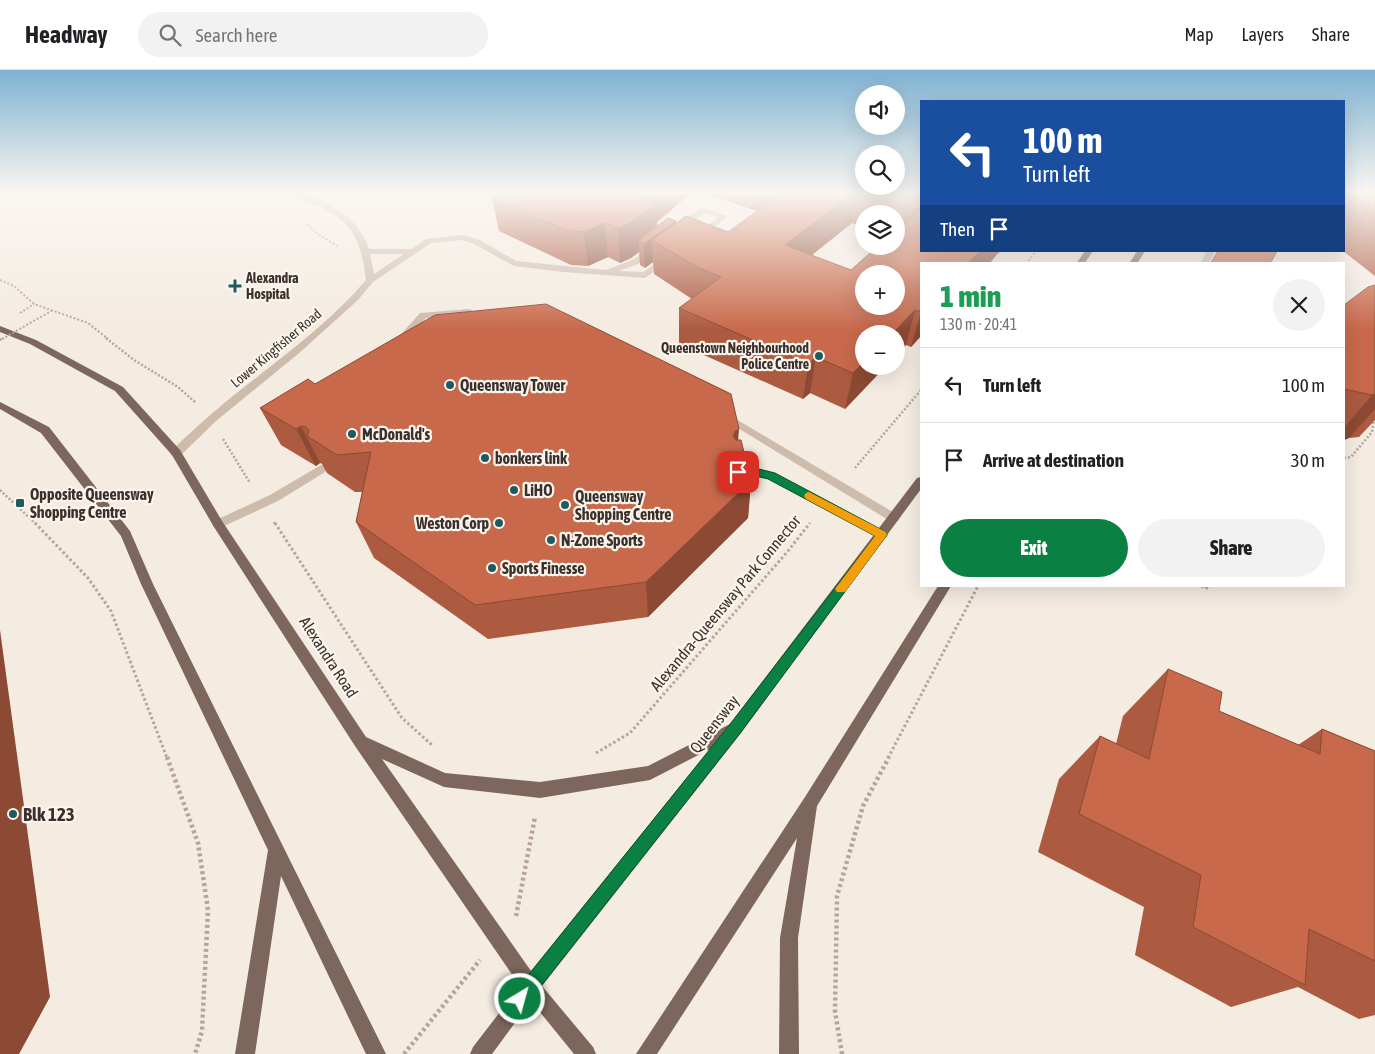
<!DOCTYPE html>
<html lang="en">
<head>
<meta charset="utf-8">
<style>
  :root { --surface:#fff; --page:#f2f2f2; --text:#202124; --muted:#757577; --line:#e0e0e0; --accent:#0b8043 }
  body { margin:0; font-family:"Asap Condensed",sans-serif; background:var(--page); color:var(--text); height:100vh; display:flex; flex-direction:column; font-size:19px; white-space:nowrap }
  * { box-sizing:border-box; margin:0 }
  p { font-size:16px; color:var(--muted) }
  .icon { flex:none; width:28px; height:28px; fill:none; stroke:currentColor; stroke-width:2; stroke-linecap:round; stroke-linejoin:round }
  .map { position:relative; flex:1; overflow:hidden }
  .side { position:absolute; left:920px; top:192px; width:425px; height:325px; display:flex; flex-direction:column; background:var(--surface); border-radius:0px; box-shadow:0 5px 20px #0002 }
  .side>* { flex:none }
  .guide { position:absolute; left:920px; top:30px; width:425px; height:152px; border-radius:0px; box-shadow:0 5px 20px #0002; background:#1a4fa0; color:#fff; overflow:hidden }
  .buttons { position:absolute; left:855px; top:15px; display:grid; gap:10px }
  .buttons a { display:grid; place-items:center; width:50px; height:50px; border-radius:50%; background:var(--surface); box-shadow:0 5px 20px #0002; font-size:25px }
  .pin { position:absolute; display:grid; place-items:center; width:42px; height:42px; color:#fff; margin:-21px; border-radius:10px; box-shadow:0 2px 8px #0006 }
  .me { position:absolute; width:55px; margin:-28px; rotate:37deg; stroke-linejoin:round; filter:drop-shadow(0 0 4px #0008) }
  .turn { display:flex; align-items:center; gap:18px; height:105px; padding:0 20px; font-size:22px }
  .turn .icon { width:65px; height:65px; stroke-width:2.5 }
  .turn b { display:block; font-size:35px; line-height:42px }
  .then { display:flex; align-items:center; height:48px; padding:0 20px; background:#0003; gap:10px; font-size:19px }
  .round { display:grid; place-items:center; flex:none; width:52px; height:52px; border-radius:26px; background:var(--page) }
  .head { display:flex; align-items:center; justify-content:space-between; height:85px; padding:0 20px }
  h1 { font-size:30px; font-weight:800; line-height:38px; color:#1e9e55 }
  .button { display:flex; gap:10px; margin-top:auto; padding:10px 20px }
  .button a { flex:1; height:58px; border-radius:30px; background:var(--accent); color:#fff; font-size:20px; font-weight:800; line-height:58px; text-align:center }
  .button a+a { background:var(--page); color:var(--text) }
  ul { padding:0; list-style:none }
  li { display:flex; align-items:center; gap:15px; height:75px; padding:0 20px; border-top:1px solid var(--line) }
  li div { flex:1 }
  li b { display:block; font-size:19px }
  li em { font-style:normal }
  header { display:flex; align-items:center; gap:30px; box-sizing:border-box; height:70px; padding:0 25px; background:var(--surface); border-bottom:1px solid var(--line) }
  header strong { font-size:24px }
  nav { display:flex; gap:28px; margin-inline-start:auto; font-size:18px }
  .search { width:350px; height:45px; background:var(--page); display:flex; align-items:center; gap:12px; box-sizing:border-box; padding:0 18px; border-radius:28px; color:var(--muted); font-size:19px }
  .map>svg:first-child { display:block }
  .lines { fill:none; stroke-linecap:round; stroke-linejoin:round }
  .path-far3 { stroke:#b9a596; stroke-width:2; stroke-dasharray:2 2; stroke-linecap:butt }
  .path-far2 { stroke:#b9a596; stroke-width:2.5; stroke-dasharray:2 2; stroke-linecap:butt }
  .path-far1 { stroke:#b9a596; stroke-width:3; stroke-dasharray:2.5 2.5; stroke-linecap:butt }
  .path { stroke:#b9a596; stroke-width:4.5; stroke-dasharray:3 3; stroke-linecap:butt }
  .lane { fill:#cdbbac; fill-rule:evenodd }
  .primary { fill:#7d675c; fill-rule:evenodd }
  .path-bridge-far1 { stroke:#b9a596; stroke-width:2; stroke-dasharray:2 2; stroke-linecap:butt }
  .path-bridge { stroke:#b9a596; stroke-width:2.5; stroke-dasharray:2 2; stroke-linecap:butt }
  .wall { fill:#ac5a40; fill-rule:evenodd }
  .shaded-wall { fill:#8c4a34 }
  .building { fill:#c8694b; stroke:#8c4a34; fill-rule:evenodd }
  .route { fill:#0b8043; stroke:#07532c }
  .slow { fill:#f59e0b }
  .poi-dot { fill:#1f5a5e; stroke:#fbf5ee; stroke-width:2 }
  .labels { text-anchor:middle; stroke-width:4.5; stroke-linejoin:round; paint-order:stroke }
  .far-poi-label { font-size:14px; font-weight:bold; fill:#3b302b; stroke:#fbf5ee; text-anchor:start }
  .far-street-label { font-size:14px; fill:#3b302b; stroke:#fbf5ee }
  .poi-label { font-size:16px; font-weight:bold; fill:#3b302b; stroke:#fbf5ee; text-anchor:start }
  .street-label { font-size:16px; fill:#3b302b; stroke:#fbf5ee }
  .near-poi-label { font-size:19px; font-weight:bold; fill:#3b302b; stroke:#fbf5ee; text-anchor:start }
</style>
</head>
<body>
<header>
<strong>Headway</strong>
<div class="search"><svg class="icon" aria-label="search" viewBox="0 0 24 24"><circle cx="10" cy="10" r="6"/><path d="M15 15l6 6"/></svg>Search here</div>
<nav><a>Map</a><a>Layers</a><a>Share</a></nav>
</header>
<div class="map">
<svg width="1375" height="984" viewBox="0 0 1375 984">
  <rect width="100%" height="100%" fill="#f4ebe1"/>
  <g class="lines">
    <g class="path-far3">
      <polyline points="4,122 31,125 76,122"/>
      <polyline points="307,154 315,162 337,176"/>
      <polyline points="1026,194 1036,181"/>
      <polyline points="0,210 14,216 34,234 88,253 108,269"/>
      <polyline points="20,243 34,234"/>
    </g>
    <g class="path-far2">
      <polyline points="106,268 134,290 178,317 196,333"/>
      <polyline points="223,369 250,413"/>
      <polyline points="1344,388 1351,387 1372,362 1375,341"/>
      <polyline points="855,398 921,320"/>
      <polyline points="0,420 36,454"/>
      <polyline points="274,452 275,454"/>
    </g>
    <g class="path-far1">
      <polyline points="35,453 88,508 111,541 167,688"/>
      <polyline points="275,453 402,648 432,675"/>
      <polyline points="1202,516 1206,519 1208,516"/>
      <polyline points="596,683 630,663 788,481 810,453"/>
      <polyline points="888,688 978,516"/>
    </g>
    <g class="path">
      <polyline points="167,687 198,773 208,840 202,961 195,984"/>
      <polyline points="516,846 535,747"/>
      <polyline points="404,984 480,890"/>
      <polyline points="842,984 835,941 837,826 863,736 889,687"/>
    </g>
    <g class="lane">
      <path d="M284,122C319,122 359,146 369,179H412L426,169L463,165L480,170L516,191L606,200L632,190L653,176L657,178L656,180L638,194L619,201L643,202L663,188L670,190L645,208L563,202L514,196L474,174L462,170L431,173L373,212L358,230L298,284L216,351L180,386H172L170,383L172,380C184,369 196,357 209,346C261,301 321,263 366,210C361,170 353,150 313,134C304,130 292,128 284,122ZM370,184H404L374,204Z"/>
      <polygon points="700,138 728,146 701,168 694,166 718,147 704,143 683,159 677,159 677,155"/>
      <polygon points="1207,181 1215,181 1208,194 1200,194"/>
      <polygon points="469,239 472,240 472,244 426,248 404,272 398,272 396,270 420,243"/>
      <polygon points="724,342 898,445 900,448 898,451 890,451 720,347 719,345"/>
      <polygon points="321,395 325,396 327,399 325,402 278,431 222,457 214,457 212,454 214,451 270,425"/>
      <polygon points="738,398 755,398 775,403 886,462 888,465 886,468 878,468 768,409 755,406 734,405 732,402 734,399"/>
    </g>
    <g class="primary">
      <polygon points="1085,181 1093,181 1084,194 1076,194"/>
      <polygon points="1137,181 1145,181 1137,194 1129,194"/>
      <path d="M0,256L36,270L123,317L180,380L222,451L366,667L445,703L540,712L648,696L730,654L917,408L921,407V419L741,663L542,916L593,977L596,984H574L531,931L492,984H470L473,977L520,916L355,676L214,457L172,385L115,321L30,274L0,262ZM710,679L531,901L382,689L444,717L540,728L650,710Z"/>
      <polygon points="0,332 49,357 130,461 153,514 386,984 366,984 281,806 255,984 235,984 268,780 141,514 121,466 41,363 0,339"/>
      <polygon points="938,516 951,516 817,736 798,868 799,984 779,984 780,868 797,768 657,984 636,984 805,727"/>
    </g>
    <polyline class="path-bridge-far1" points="2,269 53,240"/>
    <polyline class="path-bridge" points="0,270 4,268"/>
  </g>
  <g class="wall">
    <path d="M502,122H692L657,152V157L676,151V153L728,162L757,141L699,122H921L1000,183L921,194V266L911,277L906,275L896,285V264L864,296H886L845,339L810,323L803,329L679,274V238L692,229L654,204L653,192L645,198L640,195L639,182L631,188L620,193L608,187L588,196L571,195L499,161L492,128ZM864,144H896V176L851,200L811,185L852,153L864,157Z"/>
    <polygon points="1344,122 1375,122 1375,206 1343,181 1344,181"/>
    <polygon points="1375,215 1375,350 1359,367 1349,368 1344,370 1344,235"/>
    <polygon points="315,314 738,370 751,411 748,448 648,547 488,569 374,488 356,452 362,422 355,422 327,403 322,394 320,393 316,396 281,375 260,338"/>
    <polygon points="1168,599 1219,641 1298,675 1322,659 1375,681 1375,945 1359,949 1298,917 1231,937 1135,885 1144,837 1038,782 1059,709 1100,666 1116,674 1123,646"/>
  </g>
  <g class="shaded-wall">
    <polygon points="652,122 692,122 657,152 658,164 676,151 676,175 652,170 653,192 645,198 644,174 639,170 639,182 631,188 620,193 618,158 643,129"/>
    <polygon points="854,122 857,122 852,153 781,210 785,175"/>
    <polygon points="605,153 608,187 588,196 584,162"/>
    <polygon points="980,181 1000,181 989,194 967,194"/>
    <polygon points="915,240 906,275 896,285 896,264 892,264"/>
    <polygon points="921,241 921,266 911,277 921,242"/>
    <polygon points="816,287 810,323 803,329 808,294"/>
    <polygon points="864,292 864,296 886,296 845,339 853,303"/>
    <polygon points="1375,324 1375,339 1349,368 1344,370 1344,358 1372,325"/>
    <polygon points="301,356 320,393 316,396 296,359"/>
    <polygon points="739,359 736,396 733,366 735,361"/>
    <polygon points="751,411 748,448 648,547 646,512"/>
    <polygon points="0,560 50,927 19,984 0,984"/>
  </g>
  <g class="building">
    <polygon points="502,122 652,122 643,129 657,134 629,154 618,158 605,153 584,162 566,160 492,128"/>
    <path d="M784,122H854L785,175L851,200L878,176H896V161L920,140L865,122H921V181H980L967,194H921V242L915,240L892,264H864V292L853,303L816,287L808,294L679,238L721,207L697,197L652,170L686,146L728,162ZM864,204H896V236H864Z"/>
    <polygon points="1348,122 1375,122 1375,141"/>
    <polygon points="668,148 676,151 644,174 639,170"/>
    <polygon points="1218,181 1277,181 1270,194 1210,194"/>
    <polygon points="1375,215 1375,324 1372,325 1344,319 1344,235 1368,217"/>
    <polygon points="546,234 731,324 739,359 735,361 733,366 736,370 741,370 751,411 646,512 475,535 356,452 371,382 337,385 307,366 309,361 306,357 301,356 296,359 260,338 308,309 315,314 435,245"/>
    <polygon points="1168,599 1222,622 1219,641 1320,684 1322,659 1375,681 1375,891 1309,859 1305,915 1193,857 1201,805 1079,744 1100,666 1149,689"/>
  </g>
  <linearGradient id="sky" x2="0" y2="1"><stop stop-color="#7eb2d2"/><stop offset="0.47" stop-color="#faf6f2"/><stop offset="1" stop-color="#faf6f2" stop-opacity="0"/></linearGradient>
  <rect width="1375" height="260" fill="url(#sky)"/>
  <polygon class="route" points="738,398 755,398 775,403 886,462 887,465 741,662 526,935 520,937 514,935 512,929 514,923 731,653 875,466 768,409 755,406 734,405 732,402 734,399"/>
  <polygon class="slow" points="809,422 886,462 887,465 845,522 837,522 835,519 875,466 806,429 804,426 806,423"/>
  <g class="poi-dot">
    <path d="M232.5 208.5h5v5h5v5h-5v5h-5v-5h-5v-5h5z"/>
    <circle cx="819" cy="286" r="5"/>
    <circle cx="450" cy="315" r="5"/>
    <circle cx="352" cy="364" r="5"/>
    <circle cx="485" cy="388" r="5"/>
    <circle cx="514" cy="420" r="5"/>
    <rect x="15" y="428" width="10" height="10" rx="2.5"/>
    <circle cx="565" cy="435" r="5"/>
    <circle cx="499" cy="453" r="5"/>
    <circle cx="551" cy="470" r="5"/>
    <circle cx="492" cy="498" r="5"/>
    <circle cx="13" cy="744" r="5"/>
  </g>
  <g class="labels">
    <g class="far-poi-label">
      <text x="246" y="213">Alexandra<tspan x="246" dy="16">Hospital</tspan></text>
      <text x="809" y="283" text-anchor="end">Queenstown Neighbourhood<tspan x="809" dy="16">Police Centre</tspan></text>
    </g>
    <g class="far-street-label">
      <text transform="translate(276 278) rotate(-40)" y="5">Lower Kingfisher Road</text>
    </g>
    <g class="poi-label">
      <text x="460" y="321">Queensway Tower</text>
      <text x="362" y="370">McDonald's</text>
      <text x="495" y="394">bonkers link</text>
      <text x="524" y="426">LiHO</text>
      <text x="30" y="430">Opposite Queensway<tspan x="30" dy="18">Shopping Centre</tspan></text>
      <text x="575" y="432">Queensway<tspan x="575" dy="18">Shopping Centre</tspan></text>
      <text x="489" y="459" text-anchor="end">Weston Corp</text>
      <text x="561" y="476">N-Zone Sports</text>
      <text x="502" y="504">Sports Finesse</text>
    </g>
    <g class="street-label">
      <text transform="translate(725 533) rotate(-50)" y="6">Alexandra-Queensway Park Connector</text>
      <text transform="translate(329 587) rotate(57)" y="6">Alexandra Road</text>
      <text transform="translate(714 654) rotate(-52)" y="6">Queensway</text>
    </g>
    <g class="near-poi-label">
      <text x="23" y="751">Blk 123</text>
    </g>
  </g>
</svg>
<div class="buttons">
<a><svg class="icon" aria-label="sound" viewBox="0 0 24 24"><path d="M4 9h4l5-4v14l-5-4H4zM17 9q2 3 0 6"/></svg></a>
<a><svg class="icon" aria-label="search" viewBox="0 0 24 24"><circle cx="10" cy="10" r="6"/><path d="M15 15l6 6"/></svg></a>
<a><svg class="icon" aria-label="layers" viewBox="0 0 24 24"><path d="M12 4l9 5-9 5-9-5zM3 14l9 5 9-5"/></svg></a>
<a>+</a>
<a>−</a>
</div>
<div class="pin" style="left:738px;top:402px;background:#d93025"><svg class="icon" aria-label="arrive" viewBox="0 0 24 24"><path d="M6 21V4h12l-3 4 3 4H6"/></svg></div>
<svg class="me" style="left:520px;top:929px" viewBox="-20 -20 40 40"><circle r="17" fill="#0b8043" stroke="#fff" stroke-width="3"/><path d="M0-11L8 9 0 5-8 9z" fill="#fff"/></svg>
<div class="guide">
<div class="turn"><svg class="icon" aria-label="left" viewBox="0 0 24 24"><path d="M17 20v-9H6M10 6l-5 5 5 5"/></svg><div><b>100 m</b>Turn left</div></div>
<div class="then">Then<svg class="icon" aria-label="arrive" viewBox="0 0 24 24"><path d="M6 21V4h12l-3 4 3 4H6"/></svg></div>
</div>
<section class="side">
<div class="head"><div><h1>1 min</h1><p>130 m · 20:41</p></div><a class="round"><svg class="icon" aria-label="close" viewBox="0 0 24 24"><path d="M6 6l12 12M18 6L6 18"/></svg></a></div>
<ul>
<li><svg class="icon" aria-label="left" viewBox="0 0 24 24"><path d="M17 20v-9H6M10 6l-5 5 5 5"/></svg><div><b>Turn left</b></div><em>100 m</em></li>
<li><svg class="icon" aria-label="arrive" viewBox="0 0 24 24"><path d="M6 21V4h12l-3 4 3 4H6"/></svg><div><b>Arrive at destination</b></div><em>30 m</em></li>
</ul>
<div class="button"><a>Exit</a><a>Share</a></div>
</section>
</div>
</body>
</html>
